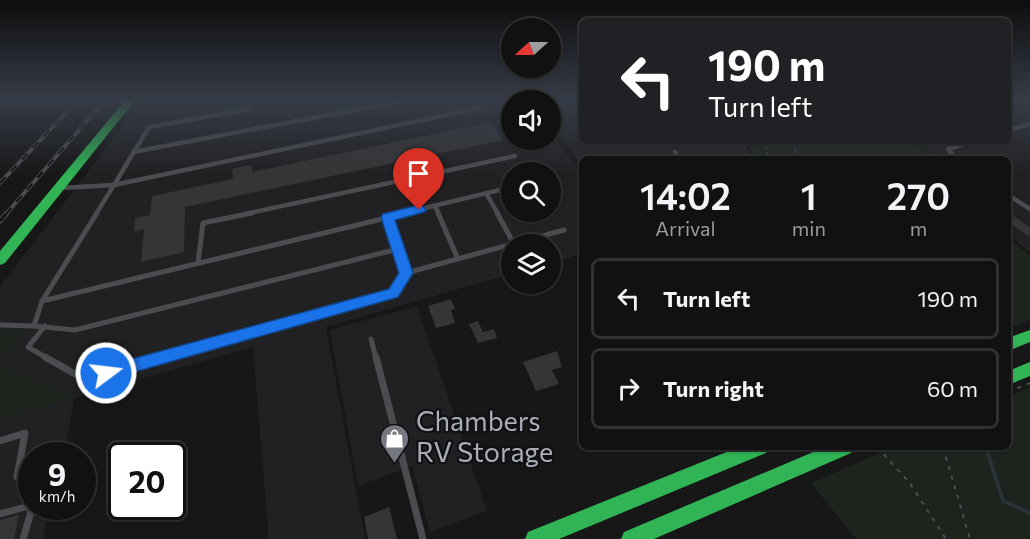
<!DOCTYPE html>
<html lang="en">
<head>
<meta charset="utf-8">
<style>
  :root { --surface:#111; --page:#1e1f1f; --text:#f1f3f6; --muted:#9c9d9f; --line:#303131 }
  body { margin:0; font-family:Commissioner,sans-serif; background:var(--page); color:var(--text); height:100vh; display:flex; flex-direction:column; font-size:22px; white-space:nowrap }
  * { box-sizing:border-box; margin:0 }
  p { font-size:20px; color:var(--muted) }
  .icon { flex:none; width:33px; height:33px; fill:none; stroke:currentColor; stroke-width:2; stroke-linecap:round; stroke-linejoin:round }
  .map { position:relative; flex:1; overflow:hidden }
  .sheet { position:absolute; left:579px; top:156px; width:432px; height:294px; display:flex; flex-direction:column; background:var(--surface); border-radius:9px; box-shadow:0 2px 4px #0004,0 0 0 2px var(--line) }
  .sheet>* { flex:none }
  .guide { position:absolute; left:579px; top:18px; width:432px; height:126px; border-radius:9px; box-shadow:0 2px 4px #0004,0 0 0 2px var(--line); background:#202124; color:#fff; overflow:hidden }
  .needle { width:39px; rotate:249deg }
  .controls { position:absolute; left:501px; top:18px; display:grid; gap:12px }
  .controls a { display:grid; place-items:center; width:60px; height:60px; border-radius:50%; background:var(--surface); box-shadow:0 2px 4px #0004,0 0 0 2px var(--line); font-size:30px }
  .speed { position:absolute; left:18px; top:442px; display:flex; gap:12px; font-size:30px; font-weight:700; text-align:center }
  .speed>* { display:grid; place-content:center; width:78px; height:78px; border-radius:50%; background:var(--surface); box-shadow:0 2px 4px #0004,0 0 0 2px var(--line); line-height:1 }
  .speed small { font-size:15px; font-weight:400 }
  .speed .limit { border:3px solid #111; border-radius:9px; background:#fff; color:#111 }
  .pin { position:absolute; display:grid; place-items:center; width:51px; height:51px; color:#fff; margin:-62px -26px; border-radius:50% 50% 50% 0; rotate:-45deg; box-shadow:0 0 6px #0007 }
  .pin .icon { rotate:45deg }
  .me { position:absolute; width:66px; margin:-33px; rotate:75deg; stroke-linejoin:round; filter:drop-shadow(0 0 4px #0008) }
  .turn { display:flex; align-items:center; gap:21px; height:126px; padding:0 30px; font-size:27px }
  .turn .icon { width:78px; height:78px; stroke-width:2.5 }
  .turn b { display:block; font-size:42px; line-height:51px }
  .eta { display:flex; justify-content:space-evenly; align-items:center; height:102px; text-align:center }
  .eta b { font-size:36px; font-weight:600; line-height:42px }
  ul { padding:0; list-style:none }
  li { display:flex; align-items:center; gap:18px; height:81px; margin:0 12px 9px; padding:0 18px; border:3px solid var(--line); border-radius:9px }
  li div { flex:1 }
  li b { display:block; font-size:22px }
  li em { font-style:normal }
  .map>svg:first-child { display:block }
  .built { fill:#212123; fill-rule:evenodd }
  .green { fill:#1d241e }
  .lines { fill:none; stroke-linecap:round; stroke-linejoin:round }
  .stream-far1 { stroke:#2a3239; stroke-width:2 }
  .stream { stroke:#2a3239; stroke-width:4 }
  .building { fill:#353536 }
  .path-far1 { stroke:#4d4e52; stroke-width:1.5; stroke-dasharray:2 4; stroke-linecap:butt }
  .path { stroke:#4d4e52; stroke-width:2; stroke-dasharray:4 6; stroke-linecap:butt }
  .lane-far2 { stroke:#4b4c50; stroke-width:4.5 }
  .lane-far1 { stroke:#4b4c50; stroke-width:5 }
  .lane { stroke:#4b4c50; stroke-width:7 }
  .fast { fill:#30b455; fill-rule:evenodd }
  .rail-far1-casing { stroke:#4b4c4f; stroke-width:4 }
  .rail-casing { stroke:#4b4c4f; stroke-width:5 }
  .rail-far1 { stroke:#111113; stroke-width:2; stroke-dasharray:8; stroke-linecap:butt }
  .rail { stroke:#111113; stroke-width:3; stroke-dasharray:9; stroke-linecap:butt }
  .route { fill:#1a73e8; stroke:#114b97; stroke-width:1.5 }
  .labels { text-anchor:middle; stroke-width:4.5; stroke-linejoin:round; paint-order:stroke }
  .near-poi-label { font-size:27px; fill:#a8adb8; stroke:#111113; text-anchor:start }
</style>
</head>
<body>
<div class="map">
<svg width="1030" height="539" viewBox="0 0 1030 539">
  <rect width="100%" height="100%" fill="#171717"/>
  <g class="built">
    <path d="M143,99H526L512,100V140H550L551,132L582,175V254L551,263L550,244H512L511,274L326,327L365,539H269L253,347L74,398L64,456H32V507H49L43,539H0V287ZM512,172H550V212H512Z"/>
    <polygon points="530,99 582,99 582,141 758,141 759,143 745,145 751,159 582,159 582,166 551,125 550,100"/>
    <polygon points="1008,99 1030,99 1030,253 1008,234 1008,159 940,159 912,141 1008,141"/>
    <polygon points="417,306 487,511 430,532 412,466 358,486 330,330"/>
  </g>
  <g class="green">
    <polygon points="762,141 911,141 938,159 756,159 750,147 763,146"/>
    <polygon points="1008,237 1030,256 1030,320 1008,329"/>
    <polygon points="0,329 26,330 17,344 0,357"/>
    <polygon points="0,366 74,397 0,419"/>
    <polygon points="1030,387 1030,539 856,539 811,483 893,447 1008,447 1008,397"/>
  </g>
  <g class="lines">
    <polyline class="stream-far1" points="791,141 800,159"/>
    <polyline class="stream" points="986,447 1003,501 1030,513"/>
  </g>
  <g class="building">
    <polygon points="491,122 503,140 185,207 184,252 141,262 144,229 134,231 135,221 135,218 150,215 152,196 233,179 232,169 251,165 252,172"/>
    <polygon points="1008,212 1030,228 1030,237 1008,222"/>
    <polygon points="451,299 455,309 451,310 455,323 436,328 428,306"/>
    <polygon points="478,321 483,332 494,329 497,338 478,343 469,324"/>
    <polygon points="557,351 562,367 552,370 559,384 536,391 523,362"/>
    <polygon points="389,507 397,539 368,539 364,517"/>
    <polygon points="19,515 14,539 0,539 0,520"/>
  </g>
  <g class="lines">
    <polyline class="path-far1" points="764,141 769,159"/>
    <g class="path">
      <polyline points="1008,392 1030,383"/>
      <polyline points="877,447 909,482 946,539"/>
      <polyline points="943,447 970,539"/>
    </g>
    <g class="lane-far2">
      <polyline points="1008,130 1030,124"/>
      <polyline points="133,152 413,99"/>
      <polyline points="675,152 679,159"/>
      <polyline points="956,159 948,149 972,141"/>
      <polyline points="114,185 484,107"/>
      <polyline points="114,185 149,127 250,109 254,99"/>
      <polyline points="60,188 114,185 96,214"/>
      <polyline points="486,193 498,214"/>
      <polyline points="1008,195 1030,209"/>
      <polyline points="435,206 439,214"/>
      <polyline points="245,214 515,156"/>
      <polyline points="400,214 512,187"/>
    </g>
    <g class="lane-far1">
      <polyline points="438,213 458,259"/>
      <polyline points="497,213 514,244"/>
      <polyline points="198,263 203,223 252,213"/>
      <polyline points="406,273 564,230"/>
      <polyline points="42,301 407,213"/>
      <polyline points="0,325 34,326 42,301 97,213"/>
      <polyline points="34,326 75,330 398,249 387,217"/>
      <polyline points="45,326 28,347 47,358"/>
      <polyline points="371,339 376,358"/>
      <polyline points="159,358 394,293 406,273 398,249"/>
    </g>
    <g class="lane">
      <polyline points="45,357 84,379 165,357"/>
      <polyline points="376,357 423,539"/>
      <polyline points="0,441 25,433 17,477"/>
      <polyline points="0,514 29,506 31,512 23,539"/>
    </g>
    <g class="fast">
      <polygon points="126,99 136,99 5,263 0,265 0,251"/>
      <polygon points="1030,330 1030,342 1008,351 1008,338"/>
      <polygon points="1030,362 1030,376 1008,385 1008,371"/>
      <polygon points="739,447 769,447 766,453 559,539 525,539 528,532"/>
      <polygon points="825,447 854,447 851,453 654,539 621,539 624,532"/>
    </g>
    <defs>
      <g id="rail-far1">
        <polyline points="0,183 79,99"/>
        <polyline points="6,214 106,99"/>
      </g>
      <polyline id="rail" points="0,221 7,213"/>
    </defs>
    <use href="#rail-far1" class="rail-far1-casing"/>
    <use href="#rail" class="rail-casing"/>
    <use href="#rail-far1" class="rail-far1"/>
    <use href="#rail" class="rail"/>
  </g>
  <linearGradient id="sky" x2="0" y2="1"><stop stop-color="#0d0d0d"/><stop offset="0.57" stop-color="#363c47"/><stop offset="1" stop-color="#363c47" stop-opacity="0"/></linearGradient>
  <rect width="1030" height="175" fill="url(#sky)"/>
  <polygon class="route" points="419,205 424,207 426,210 424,212 395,220 413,273 398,297 106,380 100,378 98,373 100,368 106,366 389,289 399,273 381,217 383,214"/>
  <defs>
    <symbol id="shop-pin" viewBox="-11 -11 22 30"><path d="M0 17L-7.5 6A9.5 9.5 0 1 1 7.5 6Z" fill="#757880" stroke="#111113"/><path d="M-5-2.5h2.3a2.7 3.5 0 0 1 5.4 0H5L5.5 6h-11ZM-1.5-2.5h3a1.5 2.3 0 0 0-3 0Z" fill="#fff"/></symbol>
  </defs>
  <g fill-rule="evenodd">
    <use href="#shop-pin" x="378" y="422" width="33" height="45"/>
  </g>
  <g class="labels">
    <g class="near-poi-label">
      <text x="416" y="431">Chambers<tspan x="416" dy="31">RV Storage</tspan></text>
    </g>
  </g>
</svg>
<div class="controls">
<a><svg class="needle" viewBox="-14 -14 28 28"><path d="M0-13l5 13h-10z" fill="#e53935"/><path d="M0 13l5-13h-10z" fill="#9c9d9f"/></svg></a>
<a><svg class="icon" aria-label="sound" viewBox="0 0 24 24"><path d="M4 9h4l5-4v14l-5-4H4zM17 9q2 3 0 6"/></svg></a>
<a><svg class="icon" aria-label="search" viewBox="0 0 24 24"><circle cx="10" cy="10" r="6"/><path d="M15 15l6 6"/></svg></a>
<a><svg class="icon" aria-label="layers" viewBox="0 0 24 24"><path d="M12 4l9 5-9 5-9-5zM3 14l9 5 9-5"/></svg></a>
</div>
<div class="speed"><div>9<small>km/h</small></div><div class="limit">20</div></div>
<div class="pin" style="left:419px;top:210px;background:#d93025"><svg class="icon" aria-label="arrive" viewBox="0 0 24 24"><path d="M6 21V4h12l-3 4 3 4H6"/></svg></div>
<svg class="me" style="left:106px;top:373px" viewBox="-20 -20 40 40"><circle r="17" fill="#1a73e8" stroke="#fff" stroke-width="3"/><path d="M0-11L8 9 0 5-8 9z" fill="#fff"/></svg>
<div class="guide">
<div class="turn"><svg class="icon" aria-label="left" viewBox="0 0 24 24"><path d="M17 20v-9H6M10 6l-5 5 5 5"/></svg><div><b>190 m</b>Turn left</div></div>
</div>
<section class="sheet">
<div class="eta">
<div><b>14:02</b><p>Arrival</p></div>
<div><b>1</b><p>min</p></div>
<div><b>270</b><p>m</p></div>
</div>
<ul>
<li><svg class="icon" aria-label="left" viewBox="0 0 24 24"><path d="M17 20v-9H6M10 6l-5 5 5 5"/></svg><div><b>Turn left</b></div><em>190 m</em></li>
<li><svg class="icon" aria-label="right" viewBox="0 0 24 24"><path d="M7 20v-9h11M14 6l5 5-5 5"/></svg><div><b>Turn right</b></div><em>60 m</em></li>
</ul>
</section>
</div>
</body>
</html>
